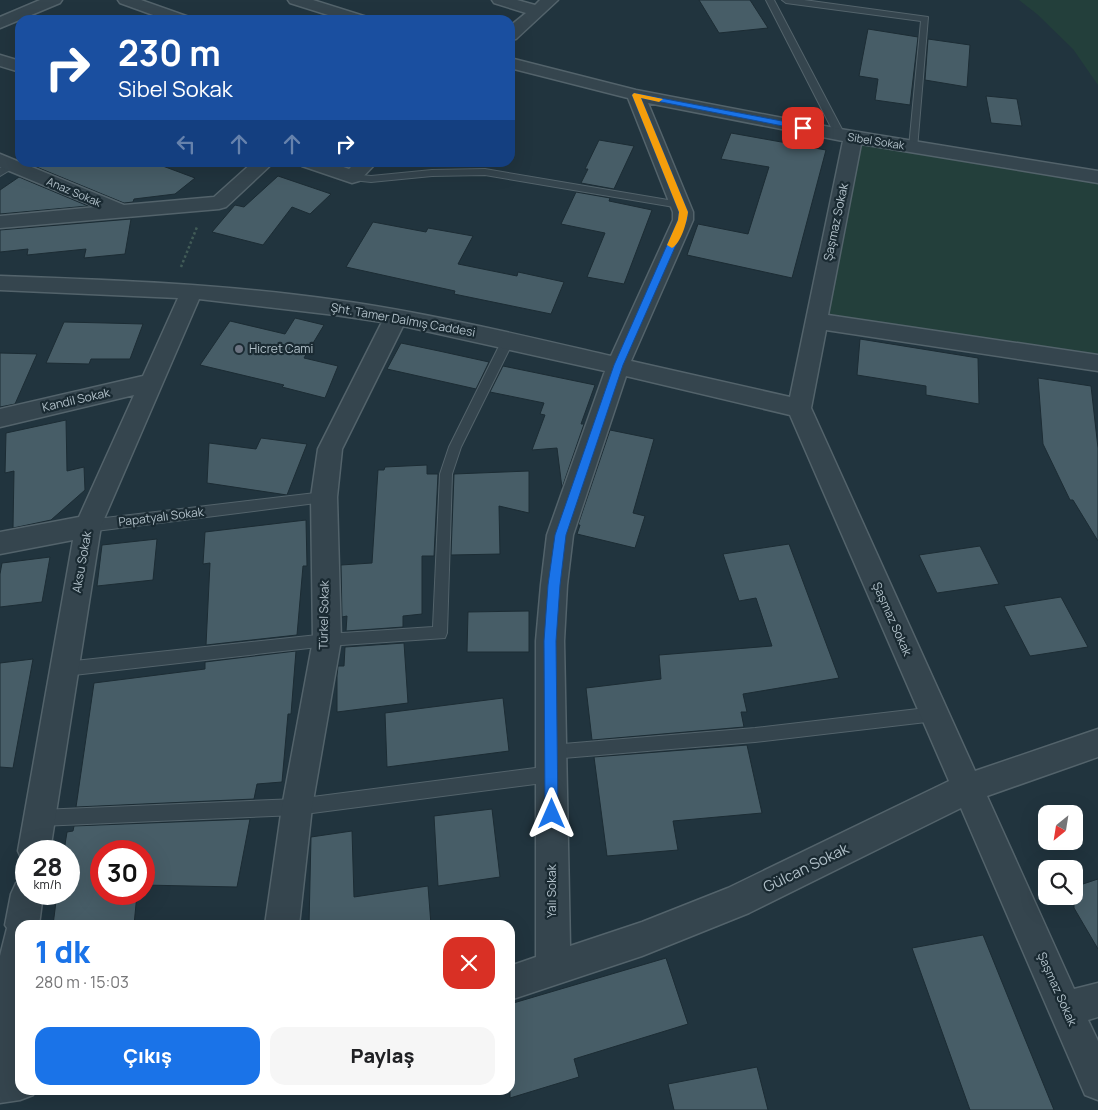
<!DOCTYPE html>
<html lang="tr">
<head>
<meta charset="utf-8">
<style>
  :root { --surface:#fff; --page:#f6f6f6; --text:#202124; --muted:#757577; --accent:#1a73e8 }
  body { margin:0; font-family:Manrope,sans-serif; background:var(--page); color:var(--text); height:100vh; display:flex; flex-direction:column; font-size:19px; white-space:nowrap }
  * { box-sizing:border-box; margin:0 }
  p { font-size:16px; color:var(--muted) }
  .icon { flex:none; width:28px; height:28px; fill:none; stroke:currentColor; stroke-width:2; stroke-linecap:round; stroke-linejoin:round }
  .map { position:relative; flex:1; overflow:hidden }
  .side { position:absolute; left:15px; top:920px; width:500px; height:175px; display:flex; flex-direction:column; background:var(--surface); border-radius:15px; box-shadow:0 5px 20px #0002 }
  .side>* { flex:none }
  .guide { position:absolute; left:15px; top:15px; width:500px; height:152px; border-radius:15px; box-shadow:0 5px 20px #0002; background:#1a4fa0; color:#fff; overflow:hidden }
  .needle { width:32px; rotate:210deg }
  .buttons { position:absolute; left:1038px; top:805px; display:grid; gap:10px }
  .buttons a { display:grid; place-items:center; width:45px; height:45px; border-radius:10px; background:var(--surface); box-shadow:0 5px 20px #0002; font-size:25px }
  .speed { position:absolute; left:15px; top:840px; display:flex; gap:10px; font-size:25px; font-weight:700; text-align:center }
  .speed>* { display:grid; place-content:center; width:65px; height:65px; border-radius:50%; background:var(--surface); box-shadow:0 5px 20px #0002; line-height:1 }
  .speed small { font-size:12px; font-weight:400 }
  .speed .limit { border:8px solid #d22; background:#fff; color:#111 }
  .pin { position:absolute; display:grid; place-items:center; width:42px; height:42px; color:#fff; margin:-21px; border-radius:10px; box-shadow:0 2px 8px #0006 }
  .me { position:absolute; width:55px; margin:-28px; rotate:0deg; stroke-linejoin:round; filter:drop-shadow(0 0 4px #0008) }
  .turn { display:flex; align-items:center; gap:18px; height:105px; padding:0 20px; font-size:22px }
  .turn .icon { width:65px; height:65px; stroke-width:2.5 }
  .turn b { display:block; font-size:35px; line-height:42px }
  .lanes { display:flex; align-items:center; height:48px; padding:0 20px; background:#0003; justify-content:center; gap:25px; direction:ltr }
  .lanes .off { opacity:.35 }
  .round { display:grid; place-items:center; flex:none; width:52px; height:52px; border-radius:15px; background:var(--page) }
  .overview { display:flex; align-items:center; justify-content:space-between; height:85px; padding:0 20px }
  h1 { font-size:30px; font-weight:800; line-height:38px; color:var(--accent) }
  .primary-button { display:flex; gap:10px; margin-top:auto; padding:10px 20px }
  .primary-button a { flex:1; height:58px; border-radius:15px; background:var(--accent); color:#fff; font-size:20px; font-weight:800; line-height:58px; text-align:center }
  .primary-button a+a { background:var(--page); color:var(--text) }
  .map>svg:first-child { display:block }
  .green { fill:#233f3b }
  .building { fill:#475d67; stroke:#1c2c34 }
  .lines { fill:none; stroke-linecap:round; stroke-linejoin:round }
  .lane-casing { stroke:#53636b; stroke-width:2 }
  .street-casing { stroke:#53636b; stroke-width:3 }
  .path { stroke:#415b57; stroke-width:2.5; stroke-dasharray:2.5 2.5; stroke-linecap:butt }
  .lane { fill:#35454e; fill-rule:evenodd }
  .street { fill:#35454e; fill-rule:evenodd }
  .route { fill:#1a73e8; stroke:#114b97 }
  .slow { fill:#f59e0b }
  .worship-dot { fill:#6b7280; stroke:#1a2a32; stroke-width:2 }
  .labels { text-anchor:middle; stroke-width:4.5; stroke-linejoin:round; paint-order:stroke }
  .far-street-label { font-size:11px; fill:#b1c0c9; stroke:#1a2a32 }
  .street-label { font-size:12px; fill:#b1c0c9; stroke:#1a2a32 }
  .poi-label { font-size:12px; fill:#b1c0c9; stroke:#1a2a32; text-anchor:start }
  .near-street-label { font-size:15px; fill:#b1c0c9; stroke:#1a2a32 }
</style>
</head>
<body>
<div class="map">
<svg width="1098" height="1110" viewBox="0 0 1098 1110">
  <rect width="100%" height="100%" fill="#21343e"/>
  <g class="green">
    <polygon points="1019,0 1098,0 1098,85 1073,49 1037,14"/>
    <polygon points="853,137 1098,177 1098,363 815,321"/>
  </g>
  <g class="building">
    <polygon points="699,0 750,0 768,28 719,33"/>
    <polygon points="868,29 918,37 910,105 875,100 878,79 859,76"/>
    <polygon points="928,39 970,45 967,87 925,80"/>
    <polygon points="986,96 1017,99 1022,126 991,123"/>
    <polygon points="731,133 826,150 792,278 687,255 698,224 748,234 769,167 721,159"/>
    <polygon points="599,140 634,146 614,189 581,183 588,169 585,169"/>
    <polygon points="39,162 152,162 195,178 175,194 134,199 133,202 124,203 34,166"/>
    <polygon points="278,176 331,194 310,214 292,207 263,245 212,232 235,205 244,207"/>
    <polygon points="19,177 88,206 0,214 0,190"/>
    <polygon points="576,192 610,198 609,201 652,210 624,284 587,277 605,233 561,224"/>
    <polygon points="131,219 125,254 84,258 86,249 27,255 28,249 0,252 0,230"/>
    <polygon points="373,222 426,232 428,228 473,236 458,264 517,276 518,272 564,282 551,314 454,294 455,291 346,267"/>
    <polygon points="295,318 324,325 304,358 338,366 325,398 282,387 284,385 200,365 230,321 285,334"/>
    <polygon points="64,322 106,323 143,324 130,359 91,359 89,364 46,363"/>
    <polygon points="860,339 978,358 979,404 926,395 926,386 857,375"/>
    <polygon points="401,343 439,351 489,362 476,389 387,369"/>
    <polygon points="0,353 37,354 15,404 0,407"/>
    <polygon points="503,366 595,385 581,424 584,424 562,488 557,448 532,450 545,415 540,414 544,403 490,392"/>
    <polygon points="1038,378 1091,386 1098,448 1098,541 1073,500 1070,500 1043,444"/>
    <polygon points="66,420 67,471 84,467 85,490 51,520 13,528 14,471 5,473 6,433"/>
    <polygon points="610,430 654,439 633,513 645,516 635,548 577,534 580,525 578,525"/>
    <polygon points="261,438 307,444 287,495 207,483 209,443 256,449"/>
    <polygon points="427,465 427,474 438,474 434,556 422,556 422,614 403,616 403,627 346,631 347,616 342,617 341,565 372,563 378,470 384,470 385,467"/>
    <polygon points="529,471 529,513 499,506 500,554 451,555 454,474"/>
    <polygon points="306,520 307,566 303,566 297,635 206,645 210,563 203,564 205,532"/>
    <polygon points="157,539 153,580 97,586 102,545"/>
    <polygon points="789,544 839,678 743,694 747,712 741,712 744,727 592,740 586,688 661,679 659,655 772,646 756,598 739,601 723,554"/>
    <polygon points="980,546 999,584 937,593 919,555"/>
    <polygon points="50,557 42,602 0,607 0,574 2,563"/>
    <polygon points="1061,597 1088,647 1030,656 1004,606"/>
    <polygon points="529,611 529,652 467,652 468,612"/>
    <polygon points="404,643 408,703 337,712 337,676 338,666 344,666 345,647"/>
    <polygon points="296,651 291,714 288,714 282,782 257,784 254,799 76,807 94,683 205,669 205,662"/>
    <polygon points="33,659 13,768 0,767 0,663"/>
    <polygon points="503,698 509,751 387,767 385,713"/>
    <polygon points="747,745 762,813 673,821 678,850 607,856 594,757"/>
    <polygon points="492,809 500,877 438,886 434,816"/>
    <polygon points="250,819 237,887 144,885 144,851 101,851 101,894 137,894 134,925 53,925 57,894 69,894 69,851 64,851 67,832 73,831 74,826"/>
    <polygon points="352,831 354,897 428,886 431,925 309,925 311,837"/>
    <polygon points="1098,879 1098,949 1074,908 1074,887"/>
    <polygon points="983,935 1023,1034 1054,1110 970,1110 912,948"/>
    <polygon points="666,958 688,1024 574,1059 579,1077 510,1098 510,1004"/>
    <polygon points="757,1067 768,1110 674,1110 668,1084"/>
  </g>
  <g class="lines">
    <defs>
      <g id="lane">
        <polygon points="766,0 774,0 845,135 843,137 840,138 835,135"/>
        <polygon points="782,0 804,0 928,17 917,149 911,149 909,147 921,21 786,3"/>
        <polygon points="11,162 15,163 15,167 0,176 0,168"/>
        <polygon points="485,169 680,202 685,205 680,208 485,175 432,176 371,182 352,180 347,177 352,174 371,176 432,170"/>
        <polygon points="508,336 514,340 461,447 452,474 447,633 445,638 327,646 65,676 60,674 58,669 60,664 65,662 327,634 433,627 440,474 449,447 502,340"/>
        <polygon points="324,492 329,493 331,497 329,501 324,502 88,532 83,530 81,526 83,522 88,520"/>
        <polygon points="935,707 940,709 943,714 940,719 935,721 755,742 551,759 545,757 543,752 545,747 551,745 755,728"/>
        <polygon points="551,766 557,769 559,774 557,779 551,782 297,815 40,826 34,824 32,818 34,812 40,810 297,799"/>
      </g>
      <g id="street">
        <polygon points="40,0 62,0 60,3 0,28 0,17"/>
        <polygon points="118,0 141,0 189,17 191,20 167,20 120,3"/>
        <polygon points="288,0 313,0 367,17 369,20 344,20 290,3"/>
        <polygon points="492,0 517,0 535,5 540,0 558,0 516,39 510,40 510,26 526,13 494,3"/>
        <polygon points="0,55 20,61 20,72 0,66"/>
        <path d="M510,58L636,90L840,129L1098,171V183L861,144L828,315L1098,355V371L826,330L811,408L975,771L1098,729V757L987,796L1074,989L1098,983V1017L1088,1020L1098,1041V1100L1085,1095L961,808L749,913L642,956L510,1000V966L536,957V641L541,585L547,535L605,371L403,326L342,449L337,497L341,640L312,807L299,925H265L282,807L313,640L311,497L318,449L382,322L335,315L199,299L101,526L50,851H26V864L23,862L18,851L73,540L0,554V532L79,517L134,395L0,427V409L143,376L178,298L0,290V276C112,280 225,284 336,300C429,313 520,335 611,356L673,220V212L628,98L510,68ZM648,103L843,141L790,397L631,361L693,220V212ZM626,376L790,415L949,781L728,888L642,922L570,946L564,641L567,585L573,535Z"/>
        <polygon points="0,154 124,205 214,197 253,162 274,162 226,207 219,209 0,228 0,216 96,207 0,167"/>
        <polygon points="300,162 329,162 349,169 356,162 377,162 359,181 352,183 302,166"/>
        <polygon points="26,878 26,894 43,894 39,925 20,925 20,1043 15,1065 20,1064 20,1090 35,1090 33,1095 20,1100 0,1103 0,956 7,928 5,925 11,894 16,883"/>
      </g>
    </defs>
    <use href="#lane" class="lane-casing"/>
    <use href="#street" class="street-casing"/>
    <polyline class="path" points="181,267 197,227"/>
    <use href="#lane" class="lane"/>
    <use href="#street" class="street"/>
  </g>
  <polygon class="route" points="634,93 803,125 807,128 803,130 641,98 688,212 687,220 623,365 566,535 560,585 556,641 558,814 557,818 552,820 547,818 545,814 544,641 548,585 555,535 614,365 678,220 679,212 632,95"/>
  <path class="slow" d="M634,93L663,99L659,102L641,98L688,212C687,222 681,243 672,248L667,245L678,220L679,212L632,95Z"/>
  <circle class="worship-dot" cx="239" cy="349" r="5"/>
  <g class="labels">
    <g class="far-street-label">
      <text transform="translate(876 141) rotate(9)" y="4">Sibel Sokak</text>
      <text transform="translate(74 192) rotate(23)" y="4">Anaz Sokak</text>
    </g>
    <g class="street-label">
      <text transform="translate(836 222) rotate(-78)" y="4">Şaşmaz Sokak</text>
      <text transform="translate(403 320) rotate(10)" y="4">Şht. Tamer Dalmış Caddesi</text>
      <text transform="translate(76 400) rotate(-13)" y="4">Kandil Sokak</text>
      <text transform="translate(161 517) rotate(-7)" y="4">Papatyalı Sokak</text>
      <text transform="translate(82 562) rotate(-80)" y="4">Aksu Sokak</text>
      <text transform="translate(324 615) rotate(-89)" y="4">Türkel Sokak</text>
      <text transform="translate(892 619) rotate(66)" y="4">Şaşmaz Sokak</text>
      <text transform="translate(552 891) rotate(-90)" y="4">Yalı Sokak</text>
      <text transform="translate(1057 989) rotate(66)" y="4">Şaşmaz Sokak</text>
    </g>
    <g class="poi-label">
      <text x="249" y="353">Hicret Cami</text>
    </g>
    <g class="near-street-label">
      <text transform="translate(806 868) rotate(-26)" y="5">Gülcan Sokak</text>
    </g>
  </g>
</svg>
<div class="buttons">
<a><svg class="needle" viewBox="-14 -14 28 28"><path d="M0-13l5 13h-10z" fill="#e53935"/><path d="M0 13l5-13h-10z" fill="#757577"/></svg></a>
<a><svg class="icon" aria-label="search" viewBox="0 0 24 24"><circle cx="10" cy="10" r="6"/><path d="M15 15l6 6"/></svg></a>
</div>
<div class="speed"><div>28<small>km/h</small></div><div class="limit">30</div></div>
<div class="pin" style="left:803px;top:128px;background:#d93025"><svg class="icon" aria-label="arrive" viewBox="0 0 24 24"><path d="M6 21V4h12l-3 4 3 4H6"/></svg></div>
<svg class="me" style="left:552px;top:814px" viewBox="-20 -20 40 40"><path d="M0-17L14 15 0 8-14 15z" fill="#1a73e8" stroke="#fff" stroke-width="4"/></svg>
<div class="guide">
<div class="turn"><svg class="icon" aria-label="right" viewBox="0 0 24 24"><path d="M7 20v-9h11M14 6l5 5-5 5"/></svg><div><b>230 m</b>Sibel Sokak</div></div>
<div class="lanes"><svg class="icon off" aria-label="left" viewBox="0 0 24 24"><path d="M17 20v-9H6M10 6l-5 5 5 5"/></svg><svg class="icon off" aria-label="ahead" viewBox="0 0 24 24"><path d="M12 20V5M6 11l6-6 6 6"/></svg><svg class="icon off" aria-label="ahead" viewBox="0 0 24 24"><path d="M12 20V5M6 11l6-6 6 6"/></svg><svg class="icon" aria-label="right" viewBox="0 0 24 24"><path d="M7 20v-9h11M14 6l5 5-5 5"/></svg></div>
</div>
<section class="side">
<div class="overview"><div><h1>1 dk</h1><p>280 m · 15:03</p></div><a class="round" style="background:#d93025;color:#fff"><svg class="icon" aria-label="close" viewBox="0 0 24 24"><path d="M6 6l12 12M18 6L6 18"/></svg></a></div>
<div class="primary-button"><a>Çıkış</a><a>Paylaş</a></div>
</section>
</div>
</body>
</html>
